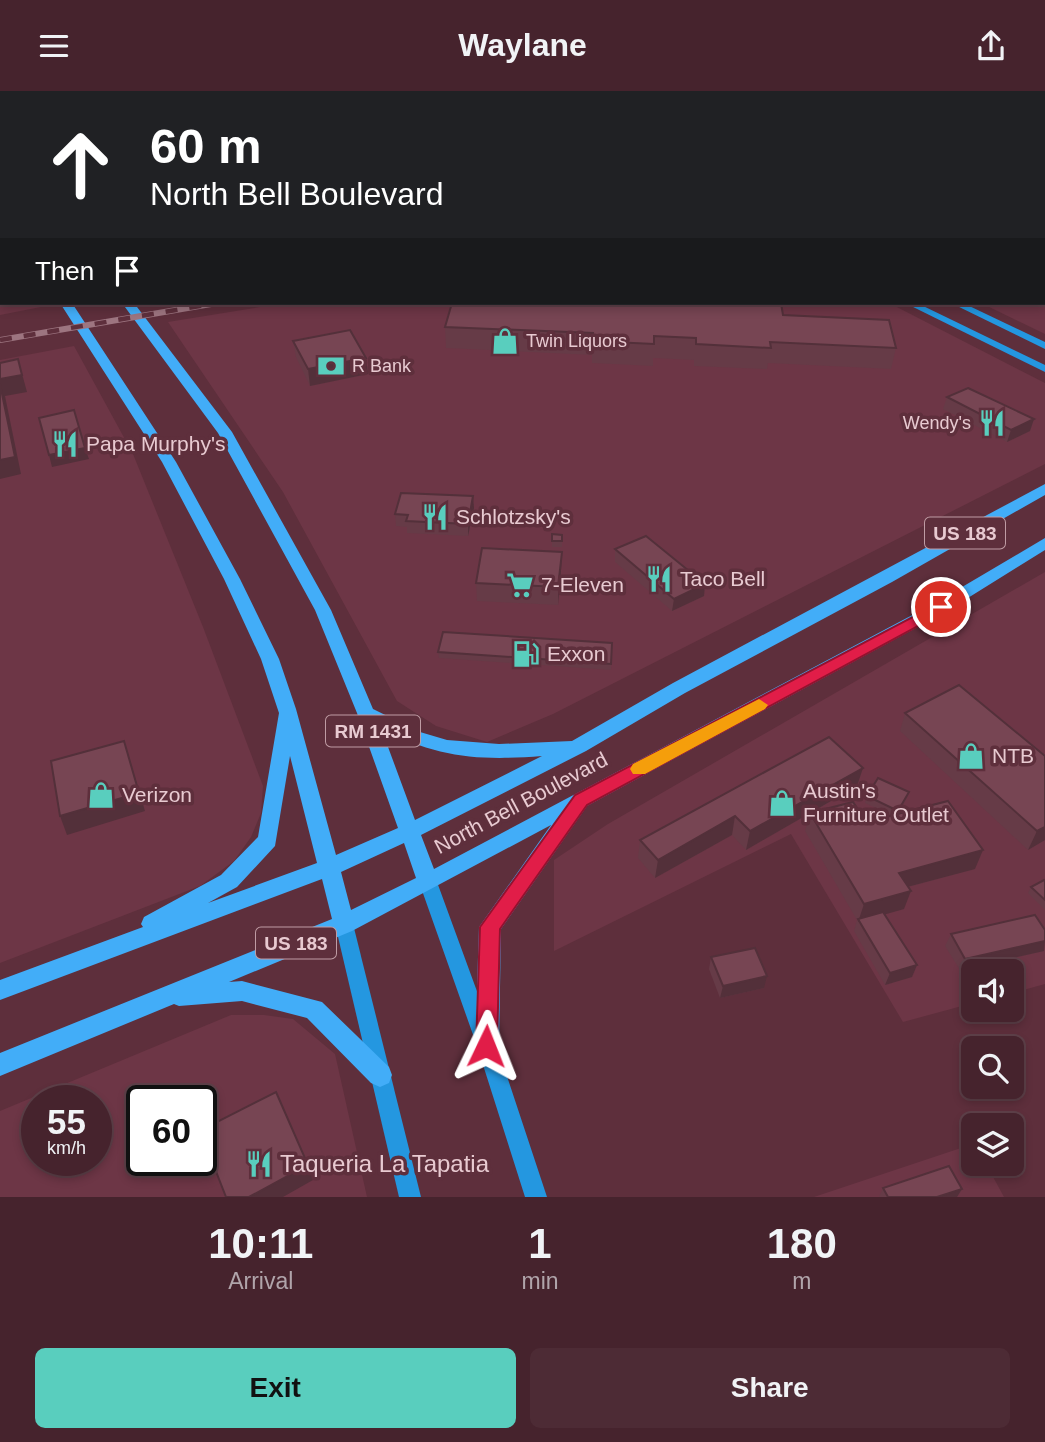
<!DOCTYPE html>
<html lang="en">
<head>
<meta charset="utf-8">
<style>
  :root { --surface:#46232d; --page:#4d2b35; --text:#f1f3f6; --muted:#b0a4aa; --line:#5e4049; --accent:#59cebe }
  body { margin:0; font-family:Arial,sans-serif; background:var(--page); color:var(--text); height:100vh; display:flex; flex-direction:column; font-size:26px; white-space:nowrap }
  * { box-sizing:border-box; margin:0 }
  p { font-size:23px; color:var(--muted) }
  .icon { flex:none; width:38px; height:38px; fill:none; stroke:currentColor; stroke-width:2; stroke-linecap:round; stroke-linejoin:round }
  .map { position:relative; height:1106px; overflow:hidden }
  .side { display:flex; flex-direction:column; background:var(--surface); flex:1 }
  .side>* { flex:none }
  .hud { position:absolute; left:0px; top:0px; width:1046px; height:214px; box-shadow:0 4px 10px #0003,0 0 0 2px var(--line); background:#202124; color:#fff; overflow:hidden }
  .buttons { position:absolute; left:961px; top:868px; display:grid; gap:14px }
  .buttons a { display:grid; place-items:center; width:63px; height:63px; border-radius:10px; background:var(--surface); box-shadow:0 4px 10px #0003,0 0 0 2px var(--line); font-size:35px }
  .speed { position:absolute; left:21px; top:994px; display:flex; gap:14px; font-size:35px; font-weight:700; text-align:center }
  .speed>* { display:grid; place-content:center; width:91px; height:91px; border-radius:50%; background:var(--surface); box-shadow:0 4px 10px #0003,0 0 0 2px var(--line); line-height:1 }
  .speed small { font-size:18px; font-weight:400 }
  .speed .limit { border:4px solid #111; border-radius:10px; background:#fff; color:#111 }
  .pin { position:absolute; display:grid; place-items:center; width:60px; height:60px; color:#fff; margin:-30px; border:4px solid #fff; border-radius:50%; box-shadow:0 2px 7px #0007 }
  .me { position:absolute; width:77px; margin:-38px; rotate:2deg; stroke-linejoin:round; filter:drop-shadow(0 0 5px #0008) }
  .turn { display:flex; align-items:center; gap:24px; height:147px; padding:0 35px; font-size:32px }
  .turn .icon { width:91px; height:91px; stroke-width:2.5 }
  .turn b { display:block; font-size:49px; line-height:60px }
  .then { display:flex; align-items:center; height:66px; padding:0 35px; background:#0003; gap:14px; font-size:26px }
  .eta { display:flex; justify-content:space-evenly; align-items:center; height:119px; text-align:center }
  .eta b { font-size:42px; font-weight:800; line-height:49px }
  .action { display:flex; gap:14px; margin-top:auto; padding:14px 35px }
  .action a { flex:1; height:80px; border-radius:10px; background:var(--accent); color:#111; font-size:28px; font-weight:800; line-height:80px; text-align:center }
  .action a+a { background:var(--page); color:var(--text) }
  header { display:flex; justify-content:space-between; align-items:center; height:91px; padding:0 35px; background:var(--surface); font-size:32px; font-weight:800 }
  .map>svg:first-child { display:block }
  .built { fill:#6d3646; fill-rule:evenodd }
  .lines { fill:none; stroke-linecap:round; stroke-linejoin:round }
  .secondary { fill:#2497e0; fill-rule:evenodd }
  .primary { fill:#42adf8; fill-rule:evenodd }
  .rail-casing { stroke:#9d7580; stroke-width:6 }
  .rail { stroke:#5e2f3c; stroke-width:4.5; stroke-dasharray:12; stroke-linecap:butt }
  .wall { fill:#663b47 }
  .shaded-wall { fill:#53303a }
  .building { fill:#774553; stroke:#53303a; stroke-width:2 }
  .route { fill:#e11d48; stroke:#92132f; stroke-width:2 }
  .slow { fill:#f59e0b }
  .labels { text-anchor:middle; stroke-width:7; stroke-linejoin:round; paint-order:stroke }
  .far-poi-label { font-size:18px; fill:#e8cad1; stroke:#5e2f3c; text-anchor:start }
  .shield { fill:#5e2f3c; stroke:#bf9ca4; stroke-width:2 }
  .shield-label { font-size:19px; font-weight:bold; fill:#e8cad1 }
  .poi-label { font-size:21px; fill:#e8cad1; stroke:#5e2f3c; text-anchor:start }
  .street-label { font-size:21px; fill:#e8cad1; stroke:#5e2f3c }
  .near-poi-label { font-size:24px; fill:#e8cad1; stroke:#5e2f3c; text-anchor:start }
</style>
</head>
<body>
<header><svg class="icon" aria-label="menu" viewBox="0 0 24 24"><path d="M4 6h16M4 12h16M4 18h16"/></svg>Waylane<svg class="icon" aria-label="share" viewBox="0 0 24 24"><path d="M12 15V3M7 8l5-5 5 5M5 13v7h14v-7"/></svg></header>
<div class="map">
<svg width="1045" height="1106" viewBox="0 0 1045 1106">
  <rect width="100%" height="100%" fill="#5e2f3c"/>
  <g class="built">
    <polygon points="5,0 591,0 593,2 6,2"/>
    <polygon points="647,0 977,0 979,2 649,2"/>
    <polygon points="1045,85 1045,243 981,212 1045,212"/>
    <polygon points="0,144 2,212 44,212 46,215 0,224"/>
    <polygon points="285,212 889,212 1045,292 1045,373 553,623 487,651 436,635 397,610 283,401 168,231"/>
    <polygon points="74,255 133,363 203,536 263,695 261,722 251,746 234,770 200,795 0,872 0,269"/>
    <polygon points="1045,481 1045,893 1012,902 1012,880 973,880 973,912 903,931 791,743 554,860 554,769 608,733"/>
    <path d="M231,924H264L293,928L335,963L367,1106H0V1020ZM37,1010H96V1069H37ZM142,1010H201V1069H142Z"/>
    <polygon points="973,1053 973,1073 986,1073 1004,1106 814,1106"/>
  </g>
  <g class="lines">
    <g class="secondary">
      <polygon points="605,0 612,0 613,2 606,2"/>
      <polygon points="631,0 638,0 639,2 632,2"/>
      <polygon points="905,212 917,212 1045,274 1045,281"/>
      <polygon points="951,212 963,212 1045,251 1045,258"/>
      <polygon points="428,784 434,786 437,791 497,955 547,1106 525,1106 477,955 419,791 422,786"/>
      <polygon points="344,825 350,828 353,833 421,1106 399,1106 335,833 338,828"/>
    </g>
    <g class="primary">
      <polygon points="0,28 2,29 2,37 0,36"/>
      <rect x="0" y="108" width="2" height="8"/>
      <path d="M60,212H72L176,371L240,488L279,568L296,618L336,764L398,737L357,622L315,519L218,342L122,212H134L232,341L331,519L373,618L420,641L447,649L499,653L572,650L673,592L1045,393V404L892,491L685,602L586,660L421,744L434,778L935,512L1045,447V459L947,520L587,715L501,838L499,955L495,963L487,966L479,963L475,955L479,836L551,734L352,840L229,891L242,890L322,911L389,976L392,984L389,992L380,996L371,992L307,927L242,910L179,915L174,913L0,985V962L332,828L322,788L0,909V889L143,836L141,833L144,826L221,784L258,746L279,622L261,568L224,488L162,371ZM381,637C436,667 480,670 542,665L415,729ZM290,665L317,772L208,812L237,796L275,755ZM404,752L416,787L351,819L341,781Z"/>
    </g>
    <defs>
      <polyline id="rail" points="0,249 217,212"/>
    </defs>
    <use href="#rail" class="rail-casing"/>
    <use href="#rail" class="rail"/>
  </g>
  <g class="wall">
    <polygon points="132,0 184,0 180,2 140,2"/>
    <polygon points="783,224 896,257 891,278 768,272 767,278 694,275 694,269 653,267 653,275 592,272 592,264 446,257 445,236"/>
    <polygon points="293,250 366,267 368,283 310,295 296,266"/>
    <polygon points="947,306 1034,328 1030,340 1007,351 943,318"/>
    <polygon points="473,405 474,417 468,445 407,442 407,436 396,435 395,423"/>
    <polygon points="552,443 562,444 562,456 552,456"/>
    <polygon points="615,458 705,493 704,505 672,520 615,471"/>
    <polygon points="562,461 561,479 558,514 477,510 476,492"/>
    <polygon points="612,552 611,579 439,567 438,561"/>
    <polygon points="905,622 1045,665 1045,749 1028,759 900,640"/>
    <polygon points="863,677 857,695 811,722 866,731 891,724 865,712 867,705 909,701 907,707 898,723 975,778 908,796 904,818 885,823 917,874 912,886 885,894 854,840 857,829 805,740 810,722 746,759 732,744 655,787 638,767 640,749"/>
    <polygon points="1045,790 1045,819 1028,802 1031,796"/>
    <polygon points="951,843 1044,860 960,879 945,855"/>
    <polygon points="711,866 764,897 720,907 709,878"/>
    <polygon points="883,1097 962,1098 957,1106 879,1106"/>
  </g>
  <g class="shaded-wall">
    <polygon points="168,0 184,0 180,2 168,2"/>
    <polygon points="366,267 368,283 310,295 308,278"/>
    <polygon points="18,268 27,301 5,305 21,383 0,388 0,288"/>
    <polygon points="1034,328 1030,340 1007,351 1011,339"/>
    <polygon points="85,357 89,368 52,376 49,364"/>
    <polygon points="473,405 474,417 468,445 468,433"/>
    <polygon points="562,461 561,479 558,514 558,496"/>
    <polygon points="705,493 704,505 672,520 674,508"/>
    <polygon points="124,650 145,720 67,744 60,725"/>
    <polygon points="863,677 857,695 746,759 750,740"/>
    <polygon points="735,725 732,744 655,787 658,769"/>
    <polygon points="1045,736 1045,749 1028,759 1037,740"/>
    <polygon points="983,759 975,778 892,800 899,782"/>
    <polygon points="911,800 904,818 858,831 864,813"/>
    <polygon points="1045,850 1044,860 960,879 965,868"/>
    <polygon points="917,874 912,886 885,894 890,882"/>
    <polygon points="767,885 764,897 720,907 723,895"/>
    <polygon points="308,1074 313,1089 283,1106 249,1106"/>
    <polygon points="962,1098 957,1106 937,1106"/>
  </g>
  <g class="building">
    <polygon points="452,212 485,212 556,215 557,212 781,212 783,224 889,229 896,257 770,251 771,257 696,253 696,247 654,245 654,253 592,250 593,242 445,236"/>
    <polygon points="350,239 366,267 308,278 293,250"/>
    <polygon points="18,268 22,284 0,288 0,272"/>
    <polygon points="0,293 15,366 0,369"/>
    <polygon points="968,297 1034,328 1011,339 947,306"/>
    <polygon points="74,319 85,357 49,364 39,327"/>
    <polygon points="401,402 473,405 468,433 406,430 408,424 395,423"/>
    <polygon points="552,443 562,444 562,450 552,450"/>
    <polygon points="646,445 705,493 674,508 615,458"/>
    <polygon points="482,457 562,461 558,496 476,492"/>
    <polygon points="443,541 612,552 611,573 438,561"/>
    <polygon points="959,594 1045,665 1045,736 1037,740 905,622"/>
    <polygon points="829,646 863,677 750,740 735,725 658,769 640,749"/>
    <polygon points="124,650 139,702 60,725 51,670"/>
    <polygon points="878,687 909,701 898,720 867,705"/>
    <polygon points="948,710 983,759 899,782 911,800 864,813 810,722 853,711 866,731"/>
    <polygon points="1044,789 1045,790 1045,809 1031,796"/>
    <polygon points="883,821 917,874 890,882 858,828"/>
    <polygon points="1035,824 1045,839 1045,850 965,868 951,843"/>
    <polygon points="755,857 767,885 723,895 711,866"/>
    <polygon points="276,1001 308,1074 249,1106 226,1106 201,1042 201,1039"/>
    <polygon points="949,1075 962,1098 937,1106 888,1106 883,1097"/>
  </g>
  <polygon class="route" points="941,511 946,513 948,516 946,520 587,714 500,838 497,955 494,962 486,965 479,962 476,955 480,836 575,704"/>
  <polygon class="slow" points="759,608 768,614 765,618 645,683 633,683 630,678 633,673"/>
  <defs>
    <symbol id="shop-bare" viewBox="-9 -9 18 18"><path d="M-5-2.5h2.3a2.7 3.5 0 0 1 5.4 0H5L5.5 6h-11ZM-1.5-2.5h3a1.5 2.3 0 0 0-3 0Z" fill="#59cebe" stroke="#5e2f3c" stroke-width="2.5" paint-order="stroke"/></symbol>
    <symbol id="bank-bare" viewBox="-9 -9 18 18"><path d="M-6-4H6V4H-6ZM0-2.3a2.3 2.3 0 1 0 0 4.6a2.3 2.3 0 1 0 0-4.6Z" fill="#59cebe" stroke="#5e2f3c" stroke-width="2.5" paint-order="stroke"/></symbol>
    <symbol id="restaurant-bare" viewBox="-9 -9 18 18"><path d="M-5-6h1v4h1v-4h1v4h1v-4h1v5L-1.5 .5V6h-2V.5L-5-1ZM5-6V6H3V1.5H1.5Q1.5-4 5-6Z" fill="#59cebe" stroke="#5e2f3c" stroke-width="2.5" paint-order="stroke"/></symbol>
    <symbol id="supermarket-bare" viewBox="-9 -9 18 18"><path d="M-6-5.5h2.5l.6 2H6L4.5 2H-2.5L-4.4-4H-6ZM-1.5 3.2a1.3 1.3 0 1 0 .1 0ZM3 3.2a1.3 1.3 0 1 0 .1 0Z" fill="#59cebe" stroke="#5e2f3c" stroke-width="2.5" paint-order="stroke"/></symbol>
    <symbol id="fuel-bare" viewBox="-9 -9 18 18"><path d="M-5.5-6h7V0h2V4h1.3V-2.5L3-4.5l.8-.8L6-3V5H2.5V1h-1V6h-7ZM-4.2-4.7v3.2H.2V-4.7Z" fill="#59cebe" stroke="#5e2f3c" stroke-width="2.5" paint-order="stroke"/></symbol>
  </defs>
  <g fill-rule="evenodd">
    <use href="#shop-bare" x="486" y="231" width="38" height="38"/>
    <use href="#bank-bare" x="312" y="256" width="38" height="38"/>
    <use href="#restaurant-bare" x="973" y="313" width="38" height="38"/>
    <use href="#restaurant-bare" x="46" y="334" width="38" height="38"/>
    <use href="#restaurant-bare" x="416" y="407" width="38" height="38"/>
    <use href="#restaurant-bare" x="640" y="469" width="38" height="38"/>
    <use href="#supermarket-bare" x="501" y="475" width="38" height="38"/>
    <use href="#fuel-bare" x="507" y="544" width="38" height="38"/>
    <use href="#shop-bare" x="952" y="646" width="38" height="38"/>
    <use href="#shop-bare" x="82" y="685" width="38" height="38"/>
    <use href="#shop-bare" x="763" y="693" width="38" height="38"/>
    <use href="#restaurant-bare" x="240" y="1054" width="38" height="38"/>
  </g>
  <g class="labels">
    <g class="far-poi-label">
      <text x="526" y="256">Twin Liquors</text>
      <text x="352" y="281">R Bank</text>
      <text x="971" y="338" text-anchor="end">Wendy's</text>
    </g>
    <g class="shield">
      <rect x="925" y="426.5" width="80" height="31" rx="5"/>
      <rect x="326" y="624.5" width="94" height="31" rx="5"/>
      <rect x="256" y="836.5" width="80" height="31" rx="5"/>
    </g>
    <g class="shield-label">
      <text x="965" y="449">US 183</text>
      <text x="373" y="647">RM 1431</text>
      <text x="296" y="859">US 183</text>
    </g>
    <g class="poi-label">
      <text x="86" y="360">Papa Murphy's</text>
      <text x="456" y="433">Schlotzsky's</text>
      <text x="680" y="495">Taco Bell</text>
      <text x="541" y="501">7-Eleven</text>
      <text x="547" y="570">Exxon</text>
      <text x="992" y="672">NTB</text>
      <text x="803" y="707">Austin's<tspan x="803" dy="24">Furniture Outlet</tspan></text>
      <text x="122" y="711">Verizon</text>
    </g>
    <g class="street-label">
      <text transform="translate(521 712) rotate(-28)" y="7">North Bell Boulevard</text>
    </g>
    <g class="near-poi-label">
      <text x="280" y="1081">Taqueria La Tapatia</text>
    </g>
  </g>
</svg>
<div class="buttons">
<a><svg class="icon" aria-label="sound" viewBox="0 0 24 24"><path d="M4 9h4l5-4v14l-5-4H4zM17 9q2 3 0 6"/></svg></a>
<a><svg class="icon" aria-label="search" viewBox="0 0 24 24"><circle cx="10" cy="10" r="6"/><path d="M15 15l6 6"/></svg></a>
<a><svg class="icon" aria-label="layers" viewBox="0 0 24 24"><path d="M12 4l9 5-9 5-9-5zM3 14l9 5 9-5"/></svg></a>
</div>
<div class="speed"><div>55<small>km/h</small></div><div class="limit">60</div></div>
<div class="pin" style="left:941px;top:516px;background:#d93025"><svg class="icon" aria-label="arrive" viewBox="0 0 24 24"><path d="M6 21V4h12l-3 4 3 4H6"/></svg></div>
<svg class="me" style="left:486px;top:955px" viewBox="-20 -20 40 40"><path d="M0-17L14 15 0 8-14 15z" fill="#e11d48" stroke="#fff" stroke-width="4"/></svg>
<div class="hud">
<div class="turn"><svg class="icon" aria-label="ahead" viewBox="0 0 24 24"><path d="M12 20V5M6 11l6-6 6 6"/></svg><div><b>60 m</b>North Bell Boulevard</div></div>
<div class="then">Then<svg class="icon" aria-label="arrive" viewBox="0 0 24 24"><path d="M6 21V4h12l-3 4 3 4H6"/></svg></div>
</div>
</div>
<section class="side">
<div class="eta">
<div><b>10:11</b><p>Arrival</p></div>
<div><b>1</b><p>min</p></div>
<div><b>180</b><p>m</p></div>
</div>
<div class="action"><a>Exit</a><a>Share</a></div>
</section>
</body>
</html>
